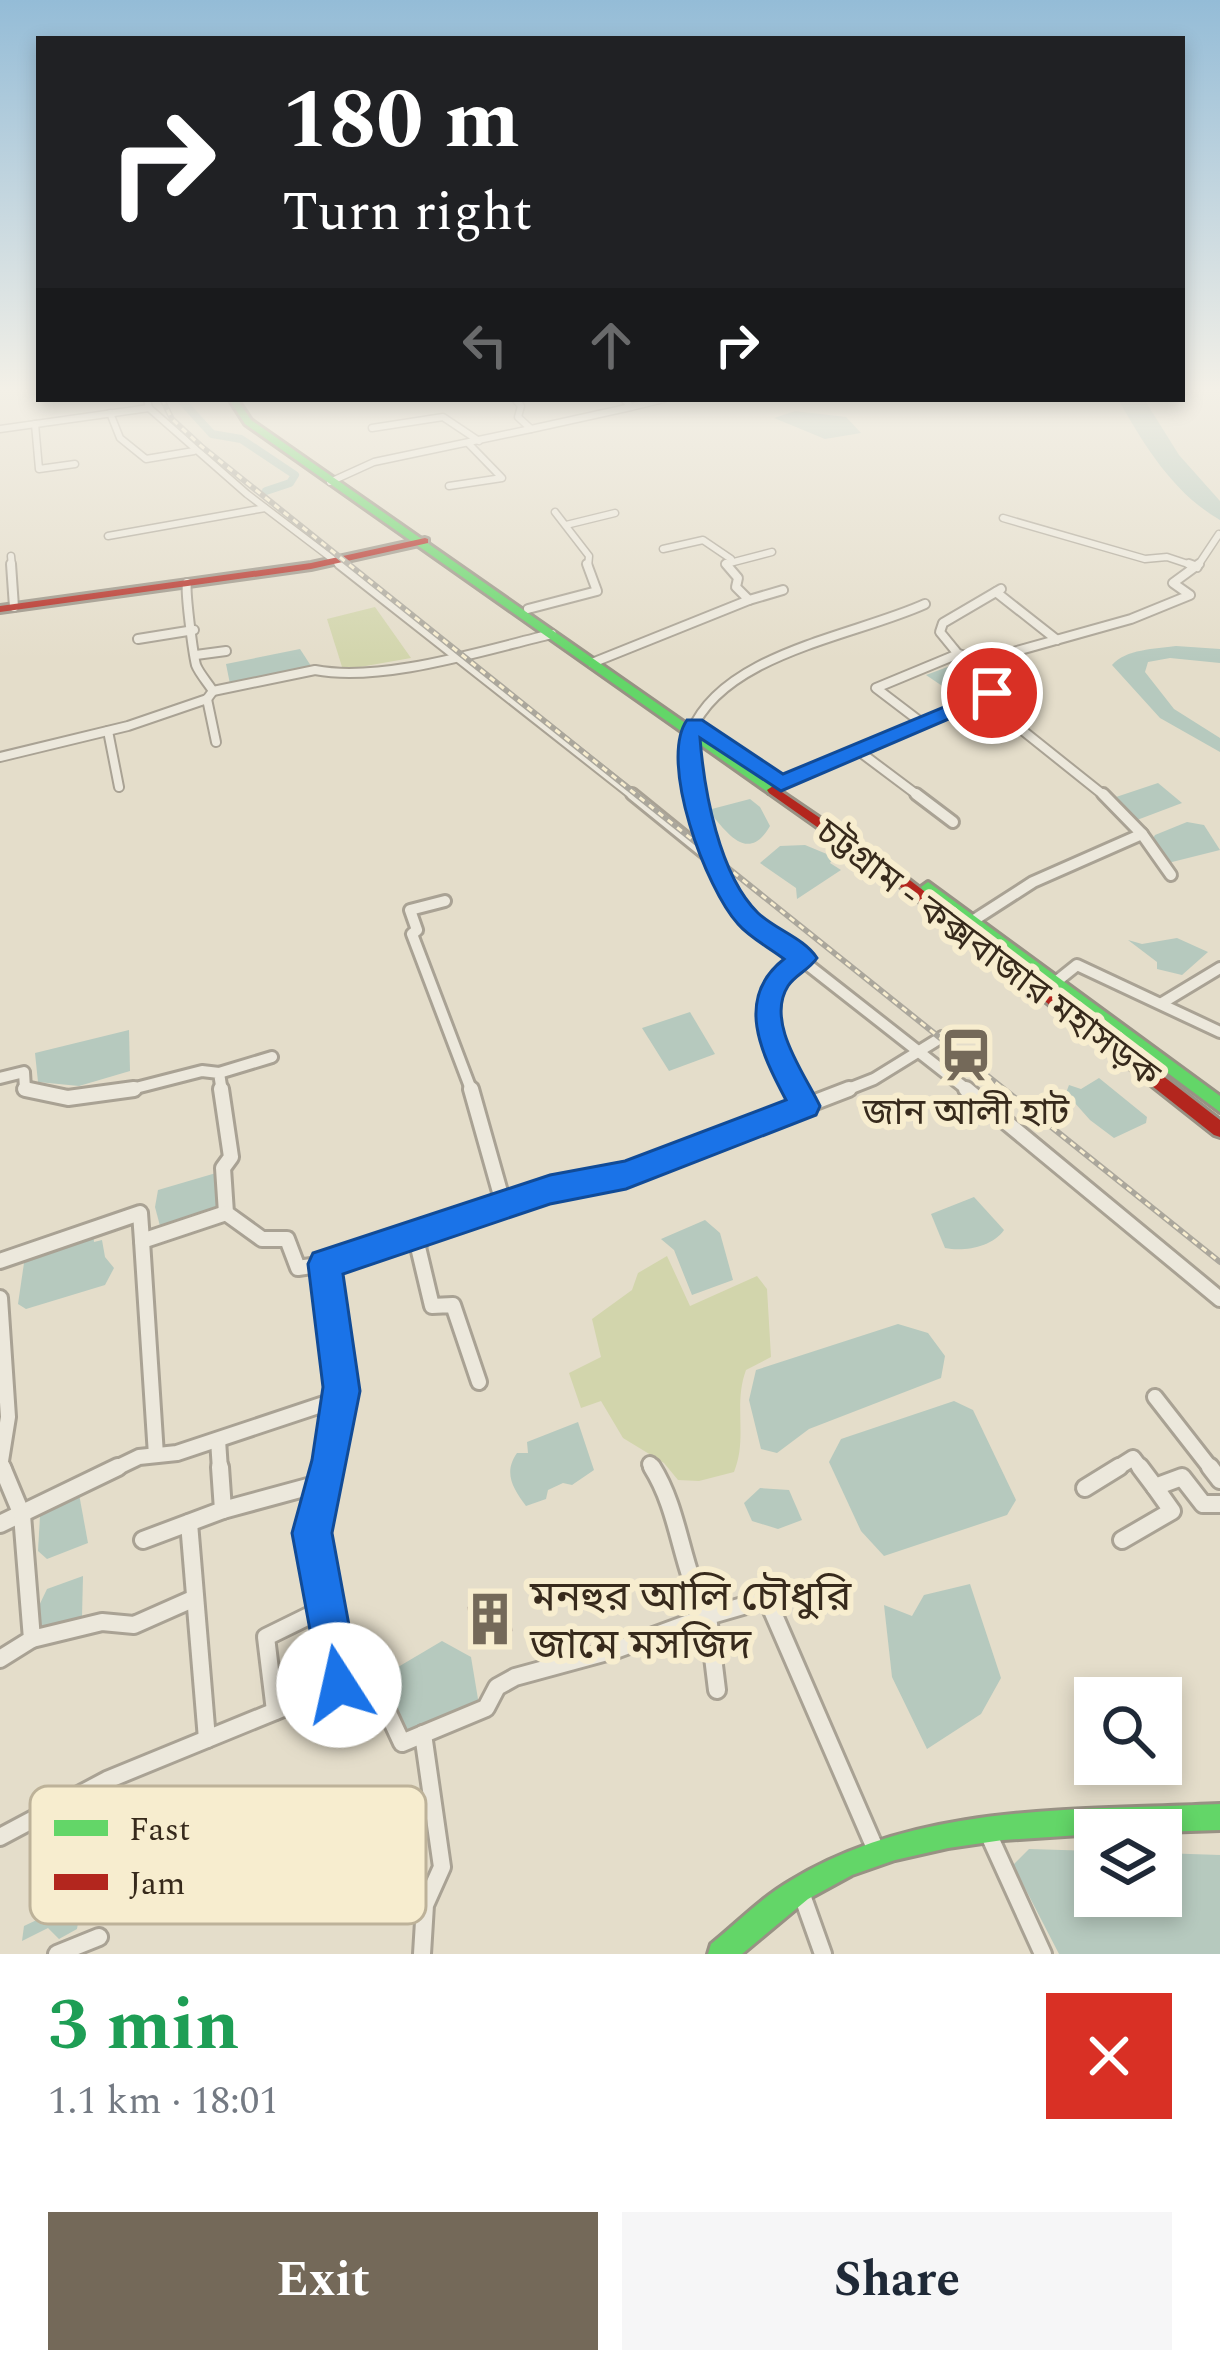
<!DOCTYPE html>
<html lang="en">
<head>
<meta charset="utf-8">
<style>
  :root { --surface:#fff; --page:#f6f6f7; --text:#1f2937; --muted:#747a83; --accent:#746959 }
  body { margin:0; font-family:Spectral,"Noto Sans Bengali",serif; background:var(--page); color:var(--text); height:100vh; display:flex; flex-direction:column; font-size:45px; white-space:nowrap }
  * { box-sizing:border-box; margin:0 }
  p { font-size:39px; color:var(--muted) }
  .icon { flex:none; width:66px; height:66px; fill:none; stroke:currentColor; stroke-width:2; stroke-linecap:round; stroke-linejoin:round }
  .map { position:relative; height:1954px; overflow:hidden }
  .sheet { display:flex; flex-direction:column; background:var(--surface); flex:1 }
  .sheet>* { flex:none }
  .banner { position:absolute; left:36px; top:36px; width:1149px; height:366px; border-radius:0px; box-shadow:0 6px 18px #0003; background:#202124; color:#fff; overflow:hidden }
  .controls { position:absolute; left:1074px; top:1677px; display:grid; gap:24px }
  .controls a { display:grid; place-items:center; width:108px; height:108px; border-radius:0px; background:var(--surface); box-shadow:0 6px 18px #0003; font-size:60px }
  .pin { position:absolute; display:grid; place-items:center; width:102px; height:102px; color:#fff; margin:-51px; border:6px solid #fff; border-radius:50%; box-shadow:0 3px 12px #0007 }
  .me { position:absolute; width:132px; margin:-66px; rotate:350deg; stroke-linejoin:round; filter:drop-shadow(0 0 9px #0008) }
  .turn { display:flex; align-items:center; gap:42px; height:252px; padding:0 48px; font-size:54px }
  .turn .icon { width:156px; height:156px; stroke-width:2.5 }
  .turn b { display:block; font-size:84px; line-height:102px }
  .lanes { display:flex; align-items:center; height:114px; padding:0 48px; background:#0003; justify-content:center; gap:60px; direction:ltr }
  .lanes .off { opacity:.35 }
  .round { display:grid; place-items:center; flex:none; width:126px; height:126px; border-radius:0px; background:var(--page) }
  .head { display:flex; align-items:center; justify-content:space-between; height:204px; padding:0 48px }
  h1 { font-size:72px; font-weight:700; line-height:90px; color:#1e9e55 }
  .cta { display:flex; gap:24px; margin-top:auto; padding:24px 48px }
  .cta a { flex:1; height:138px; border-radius:0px; background:var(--accent); color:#fff; font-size:48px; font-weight:700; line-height:138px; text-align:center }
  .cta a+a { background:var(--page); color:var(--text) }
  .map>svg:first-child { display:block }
  .green { fill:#d2d5ac }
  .water { fill:#b6c9be }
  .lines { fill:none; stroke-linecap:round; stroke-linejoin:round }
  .canal { stroke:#b6c9be; stroke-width:8 }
  .building { fill:#c8bbab }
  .street-far4-casing { stroke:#a9a294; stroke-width:9 }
  .street-far3-casing { stroke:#a9a294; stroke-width:12 }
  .street-far2-casing { stroke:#a9a294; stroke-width:16 }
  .street-far1-casing { stroke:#a9a294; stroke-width:20 }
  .street-casing { stroke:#a9a294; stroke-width:22 }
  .fast-casing { stroke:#989184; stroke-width:6 }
  .jam-casing { stroke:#989184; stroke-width:6 }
  .street-far4 { stroke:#ece8dc; stroke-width:6 }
  .street-far3 { stroke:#ece8dc; stroke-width:8 }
  .street-far2 { stroke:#ece8dc; stroke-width:10 }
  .street-far1 { stroke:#ece8dc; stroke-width:14 }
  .street { stroke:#ece8dc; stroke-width:16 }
  .fast { fill:#63d668; fill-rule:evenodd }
  .jam { fill:#b3261e; fill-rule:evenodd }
  .rail-casing { stroke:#aba79c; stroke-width:6 }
  .rail { stroke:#f7edcf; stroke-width:3; stroke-dasharray:6; stroke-linecap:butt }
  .route { fill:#1a73e8; stroke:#114b97; stroke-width:3 }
  .labels { text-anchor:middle; stroke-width:12; stroke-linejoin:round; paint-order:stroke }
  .street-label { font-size:36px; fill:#372a1c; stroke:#f7edcf }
  .poi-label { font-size:36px; fill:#372a1c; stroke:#f7edcf }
  .near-poi-label { font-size:42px; fill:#372a1c; stroke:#f7edcf; text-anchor:start }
  .key { fill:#f7edcf; stroke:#bdb299; stroke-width:3 }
  .key-label { font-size:33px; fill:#372a1c }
</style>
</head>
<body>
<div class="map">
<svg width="1220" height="1954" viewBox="0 0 1220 1954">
  <rect width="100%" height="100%" fill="#e4ddca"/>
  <g class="green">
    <polygon points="375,607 411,658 343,670 327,619"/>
    <path d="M667,1256L690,1306L757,1276L767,1289L771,1357L746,1370C733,1405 748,1438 734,1472L699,1481L678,1480L664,1463L623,1438L601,1401L581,1408L569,1373L601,1357L592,1319L632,1290L638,1273Z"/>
  </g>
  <g class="water">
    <path d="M1118,399H1144L1179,455L1220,501V520C1173,493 1144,445 1118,399Z"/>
    <polygon points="795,411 846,417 861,433 825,439 774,418"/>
    <path d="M1176,646L1220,649V663L1170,658L1148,662L1145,672L1174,709L1220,738V752L1160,718L1112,665C1126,649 1155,649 1176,646Z"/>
    <polygon points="300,649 313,669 230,684 226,664"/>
    <polygon points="969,659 996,667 1009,680 960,698 926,675"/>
    <polygon points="1158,783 1182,803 1137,820 1113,798"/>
    <path d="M750,799L760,807L770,826C748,864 727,833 708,810Z"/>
    <polygon points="1187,822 1204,825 1220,850 1168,863 1151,842 1155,835"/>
    <polygon points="805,845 834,857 830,863 841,870 797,899 796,888 760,863 780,846"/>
    <polygon points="1177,938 1208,952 1182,975 1157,969 1157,962 1128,940 1142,944"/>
    <polygon points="690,1012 715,1054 669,1071 642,1028"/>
    <polygon points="129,1030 130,1071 79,1086 38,1082 35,1053"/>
    <polygon points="1099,1078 1147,1117 1146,1123 1114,1138 1090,1120 1066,1093 1069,1085 1081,1089"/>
    <polygon points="216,1173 222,1208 160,1226 155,1207 158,1190"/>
    <path d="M974,1197L1004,1230C992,1247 964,1252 945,1248L931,1214Z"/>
    <polygon points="705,1220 720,1233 733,1280 692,1295 674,1250 661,1239"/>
    <polygon points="93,1232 94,1242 102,1240 105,1257 114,1268 105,1285 26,1309 18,1304 24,1263"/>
    <polygon points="898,1324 928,1333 945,1356 941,1378 809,1429 777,1453 761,1449 749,1400 756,1370"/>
    <polygon points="954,1401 973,1410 1016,1500 1007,1515 884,1556 861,1531 829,1462 841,1439"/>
    <path d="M578,1422L594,1470L572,1485L563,1483L548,1490L546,1499L526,1506C513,1488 503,1473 517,1453H528L527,1442Z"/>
    <polygon points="760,1488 789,1490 802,1520 778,1529 752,1521 744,1503"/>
    <polygon points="79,1494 88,1543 47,1559 38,1551 40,1516"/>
    <polygon points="83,1576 82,1617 40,1631 36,1612 47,1589"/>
    <polygon points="970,1584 1001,1678 981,1714 927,1749 892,1677 884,1605 912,1616 924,1595"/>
    <polygon points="442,1641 471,1657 479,1705 413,1731 403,1729 392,1699 393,1670"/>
    <path d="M96,1840L104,1851L116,1850C115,1864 107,1885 99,1898C90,1911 80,1911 77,1929L59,1939L48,1928L22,1941L24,1926L43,1917C47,1870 51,1858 96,1840Z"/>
    <polygon points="1029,1849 1095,1851 1095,1896 1161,1896 1161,1853 1220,1855 1220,1954 1059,1954 1013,1865"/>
  </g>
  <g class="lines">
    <polyline class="canal" points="180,399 212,434 241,439 295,475 290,483 266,491"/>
  </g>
  <polygon class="building" points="503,1592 513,1631 477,1647 467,1607"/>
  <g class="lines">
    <defs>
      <g id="street-far4">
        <polyline points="631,407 664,399"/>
        <polyline points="149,408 247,494 343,567"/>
        <polyline points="110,413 120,438 146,459 194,451"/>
        <polyline points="35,424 39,469 75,464"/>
        <polyline points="372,428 443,417 479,441"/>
        <polyline points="0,429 149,408 147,399"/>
        <polyline points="531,429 631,407 624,399"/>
        <polyline points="330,482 374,462 531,429 518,417 521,406 515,399"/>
        <polyline points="449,486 502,478 468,443"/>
        <polyline points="555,512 589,556 588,567"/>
        <polyline points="1003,518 1145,559 1167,557 1197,567"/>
        <polyline points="566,525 615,513"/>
        <polyline points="108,536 265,508"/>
        <polyline points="663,549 703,540 731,559"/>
        <polyline points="11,556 12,567"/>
        <polyline points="729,567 726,564 772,552"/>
        <polyline points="1197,567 1219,534"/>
      </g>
      <g id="street-far3">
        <polyline points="11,564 14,607"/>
        <polyline points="339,564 635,797"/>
        <polyline points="1189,564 1197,567"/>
        <polyline points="996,592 1057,640"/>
        <polyline points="749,600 783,590"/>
        <polyline points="528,609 597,591 587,564"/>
        <polyline points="138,639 194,630"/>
        <polyline points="958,654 999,664 1015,682 982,698 1106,797"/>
        <polyline points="196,655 226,651"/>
        <polyline points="988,659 1131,619 1190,595 1173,583 1199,564"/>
        <polyline points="592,663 749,600 736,587 738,578 726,564"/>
        <path d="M213,691L315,670C383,683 484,650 552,634"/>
        <polyline points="207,699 216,742"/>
        <polyline points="922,723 876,688 958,654 940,632 943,623 1001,589"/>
        <polyline points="108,731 119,787"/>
        <polyline points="860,752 920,797"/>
        <path d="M0,757L128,726L207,699L213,691C208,683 199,673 196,665C193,653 185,592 187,583"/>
        <polyline points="781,783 982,698"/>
        <path d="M692,797C688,776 682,752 691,732C723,653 855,636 925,604"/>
      </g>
      <g id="street-far2">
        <polyline points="632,794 712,859"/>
        <polyline points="691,794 712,854 747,917 970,1092"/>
        <polyline points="916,794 953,822"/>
        <polyline points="1142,834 1171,875"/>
        <polyline points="445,901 410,910 417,930 412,934 472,1092"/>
        <polyline points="974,920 1033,882 1142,834 1103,794"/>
        <polyline points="1052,985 1077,965 1220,1032"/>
        <polyline points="1162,1003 1220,968"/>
        <polyline points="219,1073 272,1057"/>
        <polyline points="0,1078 24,1072 25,1089 34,1092"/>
        <polyline points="120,1092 202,1071 219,1073 222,1092"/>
        <path d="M797,1092C768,1038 752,1005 803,959"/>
        <polyline points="841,1092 874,1079 942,1037"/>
      </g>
      <g id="street-far1">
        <polyline points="25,1089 68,1098 134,1089"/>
        <polyline points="221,1089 231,1157 223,1168 226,1213 262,1239 287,1239 298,1268 325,1264 550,1190 626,1175 849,1089"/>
        <polyline points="471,1089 504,1206"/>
        <polyline points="795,1089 805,1106"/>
        <polyline points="966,1089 1220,1299"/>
        <polyline points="424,1231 418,1247 432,1306 453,1305 479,1382"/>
        <polyline points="142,1241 156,1455"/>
        <polyline points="0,1261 140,1213 142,1241 226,1213"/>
        <polyline points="325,1264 342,1391 336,1400 328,1470"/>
        <polyline points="0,1298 8,1417 1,1461"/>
        <polyline points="1155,1397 1212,1470"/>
        <polyline points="218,1440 220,1470"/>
        <polyline points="0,1461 4,1470"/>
        <polyline points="650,1464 654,1470"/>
        <polyline points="112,1470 139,1457 177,1453 336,1400"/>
        <polyline points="1114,1470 1133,1458 1142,1470"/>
      </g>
      <g id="street">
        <path d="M329,1467L312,1533L339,1685L377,1689L402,1743L486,1708L497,1687L515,1677L618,1649L708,1616C680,1569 681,1513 652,1467"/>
        <polyline points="1140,1467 1155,1487 1182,1477 1203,1504 1220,1504"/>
        <polyline points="1210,1467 1220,1480"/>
        <polyline points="1085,1488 1119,1467"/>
        <polyline points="223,1510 326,1482"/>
        <polyline points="189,1523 207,1739"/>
        <polyline points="0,1524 118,1467"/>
        <polyline points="143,1540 223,1510 220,1467"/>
        <polyline points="1122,1540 1172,1511 1155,1487"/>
        <polyline points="32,1639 102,1622 134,1625 195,1598"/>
        <polyline points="0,1659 32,1639 22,1515 2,1467"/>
        <polyline points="717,1690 708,1616 767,1599 875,1848"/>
        <polyline points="275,1711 266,1637 325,1608"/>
        <polyline points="988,1833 1043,1954"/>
        <polyline points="0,1837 107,1780 339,1685"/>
        <polyline points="802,1895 823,1954"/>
        <polyline points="57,1954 99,1937"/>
        <polyline points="422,1954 425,1905 442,1867 423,1734"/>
      </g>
      <g id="fast">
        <polygon points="229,399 237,399 251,420 777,787 777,793 769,793 245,424"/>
        <polygon points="928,882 1220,1096 1220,1112 923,890 921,887"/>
        <path d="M1220,1804V1830L1161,1832V1830H1095V1834L1003,1840L948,1848L895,1860L852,1875L808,1899L742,1954H708L711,1944C737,1923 761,1898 790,1881C919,1802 1075,1811 1220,1804Z"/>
      </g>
      <g id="jam">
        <polygon points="425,538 428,539 428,543 311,569 0,612 0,606 311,563"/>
        <polygon points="773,786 898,871 1220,1120 1220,1137 1214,1135 888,877 769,793 767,790"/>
      </g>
    </defs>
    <use href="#street-far4" class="street-far4-casing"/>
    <use href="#street-far3" class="street-far3-casing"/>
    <use href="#street-far2" class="street-far2-casing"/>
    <use href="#street-far1" class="street-far1-casing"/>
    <use href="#street" class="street-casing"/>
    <use href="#fast" class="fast-casing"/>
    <use href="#jam" class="jam-casing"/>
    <use href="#street-far4" class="street-far4"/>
    <use href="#street-far3" class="street-far3"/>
    <use href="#street-far2" class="street-far2"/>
    <use href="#street-far1" class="street-far1"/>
    <use href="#street" class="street"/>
    <use href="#fast" class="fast"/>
    <use href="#jam" class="jam"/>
    <defs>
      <polyline id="rail" points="162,399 172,419 201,446 1220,1262"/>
    </defs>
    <use href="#rail" class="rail-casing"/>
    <use href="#rail" class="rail"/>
  </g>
  <linearGradient id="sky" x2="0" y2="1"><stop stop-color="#94bcd7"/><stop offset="0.59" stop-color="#f3f0e7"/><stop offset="1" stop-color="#f3f0e7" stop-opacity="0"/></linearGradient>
  <rect width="1220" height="660" fill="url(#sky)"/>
  <path class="route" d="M992,687L1000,689V697L781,791L700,738C704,790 719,875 758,913C776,930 804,938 817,958C809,970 795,975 788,986C765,1022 805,1074 820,1106L816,1115L626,1189L550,1204L343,1274L360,1391L332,1533L360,1685L354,1700L339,1706L323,1700L292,1533L312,1460L323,1387L308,1264L313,1253L550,1175L625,1161L786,1100C761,1053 734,998 784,959C770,948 750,938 738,924C706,889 658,761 687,720H702L783,774Z"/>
  <defs>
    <symbol id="station-bare" viewBox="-9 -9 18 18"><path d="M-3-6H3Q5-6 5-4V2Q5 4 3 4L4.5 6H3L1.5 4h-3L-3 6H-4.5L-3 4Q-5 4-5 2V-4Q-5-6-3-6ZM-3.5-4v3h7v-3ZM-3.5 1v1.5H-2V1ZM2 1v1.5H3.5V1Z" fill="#746959" stroke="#f7edcf" stroke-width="2.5" paint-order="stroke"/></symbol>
    <symbol id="building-bare" viewBox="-9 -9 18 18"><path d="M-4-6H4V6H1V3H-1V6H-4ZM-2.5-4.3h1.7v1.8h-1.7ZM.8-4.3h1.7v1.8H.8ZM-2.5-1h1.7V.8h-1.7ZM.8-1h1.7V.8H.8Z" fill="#746959" stroke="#f7edcf" stroke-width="2.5" paint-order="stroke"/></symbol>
  </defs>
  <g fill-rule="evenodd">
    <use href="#station-bare" x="928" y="1017" width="76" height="76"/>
    <use href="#building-bare" x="452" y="1581" width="76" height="76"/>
  </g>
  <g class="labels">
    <g class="street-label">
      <text transform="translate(989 952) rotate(37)" y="13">চট্টগ্রাম - কক্সবাজার মহাসড়ক</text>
    </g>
    <g class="poi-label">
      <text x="966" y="1124">জান আলী হাট</text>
    </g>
    <g class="near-poi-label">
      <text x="530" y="1610">মনহুর আলি চৌধুরি<tspan x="530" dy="48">জামে মসজিদ</tspan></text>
    </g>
  </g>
  <rect x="30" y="1786" width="396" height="138" rx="18" class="key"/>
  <rect x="54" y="1820" width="54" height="16" fill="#63d668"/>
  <rect x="54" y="1874" width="54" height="16" fill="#b3261e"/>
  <g class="key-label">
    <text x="129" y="1840">Fast</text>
    <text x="129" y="1894">Jam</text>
  </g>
</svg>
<div class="controls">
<a><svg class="icon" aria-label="search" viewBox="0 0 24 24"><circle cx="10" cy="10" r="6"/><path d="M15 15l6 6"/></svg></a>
<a><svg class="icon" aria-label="layers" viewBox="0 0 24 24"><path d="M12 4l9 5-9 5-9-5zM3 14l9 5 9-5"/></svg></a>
</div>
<div class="pin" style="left:992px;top:693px;background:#d93025"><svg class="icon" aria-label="arrive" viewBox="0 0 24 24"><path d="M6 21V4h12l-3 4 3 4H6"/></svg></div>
<svg class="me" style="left:339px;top:1685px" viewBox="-20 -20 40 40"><circle r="19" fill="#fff"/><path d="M0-13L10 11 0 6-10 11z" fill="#1a73e8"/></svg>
<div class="banner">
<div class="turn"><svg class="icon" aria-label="right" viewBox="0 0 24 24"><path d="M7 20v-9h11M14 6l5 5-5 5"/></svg><div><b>180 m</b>Turn right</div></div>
<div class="lanes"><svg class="icon off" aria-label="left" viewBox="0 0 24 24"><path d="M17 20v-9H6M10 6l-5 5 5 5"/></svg><svg class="icon off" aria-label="ahead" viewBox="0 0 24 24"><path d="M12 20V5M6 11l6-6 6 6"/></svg><svg class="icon" aria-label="right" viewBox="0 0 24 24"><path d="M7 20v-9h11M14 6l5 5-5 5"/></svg></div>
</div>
</div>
<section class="sheet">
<div class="head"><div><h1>3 min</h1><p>1.1 km · 18:01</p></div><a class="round" style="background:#d93025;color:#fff"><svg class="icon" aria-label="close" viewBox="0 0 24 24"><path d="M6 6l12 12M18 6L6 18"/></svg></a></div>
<div class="cta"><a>Exit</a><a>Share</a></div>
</section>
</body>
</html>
